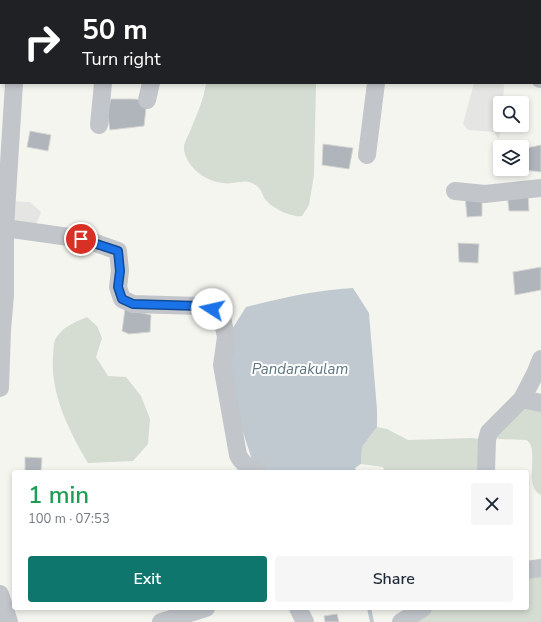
<!DOCTYPE html>
<html lang="en">
<head>
<meta charset="utf-8">
<style>
  :root { --surface:#fff; --page:#f6f6f7; --text:#1f2937; --muted:#747a83; --accent:#0f766e }
  body { margin:0; font-family:"Nunito Sans",sans-serif; background:var(--page); color:var(--text); height:100vh; display:flex; flex-direction:column; font-size:15px; white-space:nowrap }
  * { box-sizing:border-box; margin:0 }
  p { font-size:13px; color:var(--muted) }
  .icon { flex:none; width:22px; height:22px; fill:none; stroke:currentColor; stroke-width:2; stroke-linecap:round; stroke-linejoin:round }
  .map { position:relative; flex:1; overflow:hidden }
  .sheet { position:absolute; left:12px; top:470px; width:517px; height:140px; display:flex; flex-direction:column; background:var(--surface); border-radius:4px; box-shadow:0 2px 6px #0003 }
  .sheet>* { flex:none }
  .top-card { position:absolute; left:0px; top:0px; width:541px; height:84px; box-shadow:0 2px 6px #0003; background:#202124; color:#fff; overflow:hidden }
  .buttons { position:absolute; left:493px; top:96px; display:grid; gap:8px }
  .buttons a { display:grid; place-items:center; width:36px; height:36px; border-radius:4px; background:var(--surface); box-shadow:0 2px 6px #0003; font-size:20px }
  .pin { position:absolute; display:grid; place-items:center; width:34px; height:34px; color:#fff; margin:-17px; border:2px solid #fff; border-radius:50%; box-shadow:0 1px 4px #0007 }
  .me { position:absolute; width:44px; margin:-22px; rotate:280deg; stroke-linejoin:round; filter:drop-shadow(0 0 3px #0008) }
  .turn { display:flex; align-items:center; gap:14px; height:84px; padding:0 16px; font-size:18px }
  .turn .icon { width:52px; height:52px; stroke-width:2.5 }
  .turn b { display:block; font-size:28px; line-height:34px }
  .round { display:grid; place-items:center; flex:none; width:42px; height:42px; border-radius:4px; background:var(--page) }
  .overview { display:flex; align-items:center; justify-content:space-between; height:68px; padding:0 16px }
  h1 { font-size:24px; font-weight:600; line-height:30px; color:#1e9e55 }
  .action { display:flex; gap:8px; margin-top:auto; padding:8px 16px }
  .action a { flex:1; height:46px; border-radius:4px; background:var(--accent); color:#fff; font-size:16px; font-weight:600; line-height:46px; text-align:center }
  .action a+a { background:var(--page); color:var(--text) }
  .map>svg:first-child { display:block }
  .built { fill:#e5e6e4 }
  .green { fill:#d5dcd1 }
  .water { fill:#bfc9cf }
  .lines { fill:none; stroke-linecap:round; stroke-linejoin:round }
  .stream { stroke:#bfc9cf; stroke-width:4 }
  .building { fill:#afb5bb; stroke:#d6d6d3 }
  .minor { stroke:#c2c5c9; stroke-width:18 }
  .route-casing { stroke:#114b97; stroke-width:10 }
  .route { stroke:#1a73e8; stroke-width:7 }
  .labels { text-anchor:middle; stroke-width:4; stroke-linejoin:round; paint-order:stroke }
  .water-label { font-size:15px; font-style:italic; fill:#5d7581; stroke:#fff }
</style>
</head>
<body>
<div class="map">
<svg width="541" height="622" viewBox="0 0 541 622">
  <rect width="100%" height="100%" fill="#f5f5f0"/>
  <g class="built">
    <polygon points="474,83 504,83 503,103 500,103 501,125 499,140 494,132 468,130 463,124"/>
    <polygon points="11,201 30,202 41,212 39,218 36,225 5,228"/>
  </g>
  <g class="green">
    <polygon points="217,0 279,0 217,1"/>
    <path d="M206,83H316L314,175L309,205L302,216C293,218 271,208 265,199C262,195 262,190 257,186C247,179 244,182 232,183C227,184 222,183 217,182C202,179 183,163 184,146C185,141 189,134 191,129C197,114 204,99 206,83Z"/>
    <path d="M87,317L97,326L102,338L96,357L108,376L126,377L141,396L150,419L148,444L133,461L88,463C69,431 50,393 53,356C54,351 53,344 55,340C62,327 73,323 87,317Z"/>
    <path d="M522,399L541,403V495C522,487 541,447 526,440L499,439L495,437Z"/>
    <polygon points="377,427 387,429 408,440 472,438 487,440 486,472 385,472 383,467 361,464 362,447"/>
    <polygon points="541,568 541,622 401,622 423,608 527,608 527,570"/>
  </g>
  <path class="water" d="M353,288L369,313L377,410V427L362,447L361,464L349,472H256L241,426L219,350L246,307C281,298 317,290 353,288Z"/>
  <g class="lines">
    <g class="stream">
      <polyline points="354,470 354,472"/>
      <polyline points="369,608 372,622"/>
    </g>
  </g>
  <g class="building">
    <polygon points="111,99 134,99 147,100 144,126 110,130 107,113"/>
    <polygon points="30,131 51,135 48,151 27,147"/>
    <polygon points="323,144 353,148 349,169 322,165"/>
    <polygon points="541,145 541,172 524,170 522,149"/>
    <polygon points="507,193 528,194 529,211 509,211"/>
    <polygon points="465,196 482,196 482,216 467,217"/>
    <polygon points="458,243 479,244 478,263 459,262"/>
    <polygon points="541,267 541,290 515,295 513,272"/>
    <polygon points="125,309 151,315 150,332 129,334 122,331"/>
    <polygon points="25,457 42,458 41,471 25,472"/>
    <polygon points="337,614 339,622 325,622 324,616"/>
  </g>
  <g class="lines">
    <g class="minor">
      <polyline points="361,0 367,1"/>
      <polyline points="27,1 28,0"/>
      <polyline points="110,1 110,0"/>
      <polyline points="164,1 165,0"/>
      <polyline points="540,79 541,79"/>
      <polyline points="147,100 151,83"/>
      <polyline points="99,125 103,83"/>
      <polyline points="367,155 376,83"/>
      <polyline points="455,191 485,194 541,188"/>
      <path d="M5,228L69,237L93,242L118,251L120,271L118,287L122,299L133,304L199,306L212,309L222,317L226,337L222,365L238,455C242,464 249,467 257,472"/>
      <polyline points="0,388 2,330 5,295 5,228 14,83"/>
      <polyline points="522,399 541,403"/>
      <polyline points="486,472 487,440 489,432 522,399 535,374 541,359"/>
      <polyline points="527,570 541,568"/>
      <polyline points="0,594 9,622"/>
      <polyline points="298,608 305,622"/>
      <polyline points="161,622 206,608"/>
      <polyline points="401,622 423,608"/>
    </g>
  </g>
  <g class="lines">
    <defs>
      <polyline id="route" points="81,239 118,251 120,271 118,287 122,299 133,304 199,306 212,309"/>
    </defs>
    <use href="#route" class="route-casing"/>
    <use href="#route" class="route"/>
  </g>
  <g class="labels">
    <g class="water-label">
      <text x="300" y="374">Pandarakulam</text>
    </g>
  </g>
</svg>
<div class="buttons">
<a><svg class="icon" aria-label="search" viewBox="0 0 24 24"><circle cx="10" cy="10" r="6"/><path d="M15 15l6 6"/></svg></a>
<a><svg class="icon" aria-label="layers" viewBox="0 0 24 24"><path d="M12 4l9 5-9 5-9-5zM3 14l9 5 9-5"/></svg></a>
</div>
<div class="pin" style="left:81px;top:239px;background:#d93025"><svg class="icon" aria-label="arrive" viewBox="0 0 24 24"><path d="M6 21V4h12l-3 4 3 4H6"/></svg></div>
<svg class="me" style="left:212px;top:309px" viewBox="-20 -20 40 40"><circle r="19" fill="#fff"/><path d="M0-13L10 11 0 6-10 11z" fill="#1a73e8"/></svg>
<div class="top-card">
<div class="turn"><svg class="icon" aria-label="right" viewBox="0 0 24 24"><path d="M7 20v-9h11M14 6l5 5-5 5"/></svg><div><b>50 m</b>Turn right</div></div>
</div>
<section class="sheet">
<div class="overview"><div><h1>1 min</h1><p>100 m · 07:53</p></div><a class="round"><svg class="icon" aria-label="close" viewBox="0 0 24 24"><path d="M6 6l12 12M18 6L6 18"/></svg></a></div>
<div class="action"><a>Exit</a><a>Share</a></div>
</section>
</div>
</body>
</html>
